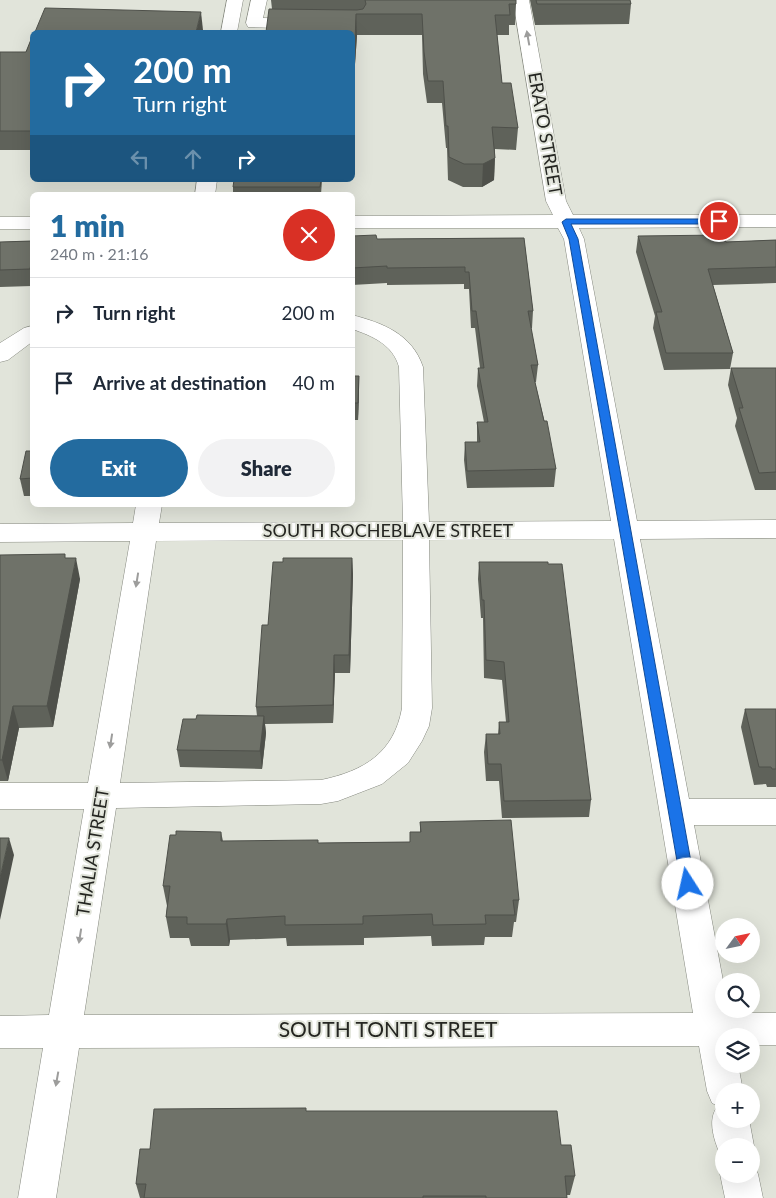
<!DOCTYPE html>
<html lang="en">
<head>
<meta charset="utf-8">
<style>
  :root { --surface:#fff; --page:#f2f2f3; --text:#1f2937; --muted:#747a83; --line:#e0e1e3; --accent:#236b9f }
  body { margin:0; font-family:Lato,sans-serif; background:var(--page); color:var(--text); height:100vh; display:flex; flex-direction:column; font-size:19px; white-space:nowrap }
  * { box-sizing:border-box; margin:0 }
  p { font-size:16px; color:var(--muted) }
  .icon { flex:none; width:28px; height:28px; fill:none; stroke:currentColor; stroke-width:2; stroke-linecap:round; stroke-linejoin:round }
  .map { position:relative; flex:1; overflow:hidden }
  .drawer { position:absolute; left:30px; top:192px; width:325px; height:315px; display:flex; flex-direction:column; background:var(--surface); border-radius:8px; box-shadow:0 5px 20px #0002 }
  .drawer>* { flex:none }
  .top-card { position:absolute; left:30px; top:30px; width:325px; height:152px; border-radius:8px; box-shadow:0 5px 20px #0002; background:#236b9f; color:#fff; overflow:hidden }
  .needle { width:32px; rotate:57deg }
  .controls { position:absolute; left:715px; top:918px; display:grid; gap:10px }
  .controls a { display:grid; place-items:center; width:45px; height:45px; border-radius:50%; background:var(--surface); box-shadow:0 5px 20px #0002; font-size:25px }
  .pin { position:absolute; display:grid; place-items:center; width:42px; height:42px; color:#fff; margin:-21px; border:2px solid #fff; border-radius:50%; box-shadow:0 1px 5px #0007 }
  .me { position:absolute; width:55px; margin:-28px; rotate:350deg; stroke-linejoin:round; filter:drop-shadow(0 0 4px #0008) }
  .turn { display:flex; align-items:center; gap:18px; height:105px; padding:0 20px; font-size:22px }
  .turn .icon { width:65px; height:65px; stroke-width:2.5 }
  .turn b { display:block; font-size:35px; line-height:42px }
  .lanes { display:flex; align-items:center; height:48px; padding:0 20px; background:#0003; justify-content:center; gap:25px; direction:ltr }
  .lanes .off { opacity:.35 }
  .round { display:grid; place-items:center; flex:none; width:52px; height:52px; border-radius:26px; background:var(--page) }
  .head { display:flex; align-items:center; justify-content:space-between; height:85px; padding:0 20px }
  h1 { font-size:30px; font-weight:800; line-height:38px; color:var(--accent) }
  .primary-button { display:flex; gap:10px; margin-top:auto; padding:10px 20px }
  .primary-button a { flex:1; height:58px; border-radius:30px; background:var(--accent); color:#fff; font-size:20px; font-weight:800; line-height:58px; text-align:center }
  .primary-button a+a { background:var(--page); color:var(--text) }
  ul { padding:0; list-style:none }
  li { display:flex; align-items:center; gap:15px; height:70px; padding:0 20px; border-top:1px solid var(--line) }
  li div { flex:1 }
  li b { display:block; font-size:19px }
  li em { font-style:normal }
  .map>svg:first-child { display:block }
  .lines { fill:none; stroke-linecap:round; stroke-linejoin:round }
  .minor-casing { stroke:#85887f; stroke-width:1 }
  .minor { fill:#fff; fill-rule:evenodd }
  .wall { fill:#5f625a }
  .shaded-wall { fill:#4e504a }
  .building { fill:#6f7269; stroke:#4e504a }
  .oneway { fill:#9d9d9c }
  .route { fill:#1a73e8; stroke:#114b97 }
  .labels { text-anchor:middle; stroke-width:4; stroke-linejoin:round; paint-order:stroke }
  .street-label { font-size:18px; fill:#252622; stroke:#e1e4da }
  .near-street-label { font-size:21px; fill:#252622; stroke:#e1e4da }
</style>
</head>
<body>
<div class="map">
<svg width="776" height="1198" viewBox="0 0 776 1198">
  <rect width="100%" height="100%" fill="#e1e4da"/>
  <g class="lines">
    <defs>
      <g id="minor">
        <polygon points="227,0 243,0 237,32 221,32"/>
        <polygon points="251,0 267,0 263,18 304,19 310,20 312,24 310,28 304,29 248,27 246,23"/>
        <path d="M513,0H529L566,201L573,215H776V227L579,228L584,239L637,521L776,520V538L640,539L689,799H776V825H694L724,986V1009H728L729,1013H776V1045H751V1036H724V1064H738L743,1091H724V1119H749L754,1146L751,1152V1146H724V1160L722,1159C715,1143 706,1120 718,1106L712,1103L707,1091L699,1046L79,1048L56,1198H18L43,1048H0V1016L49,1015L84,809H0V783H88L130,541L0,542V524L133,523L136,505H162L159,523L403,522L399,367C393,345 373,336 352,329V315C383,323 412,334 423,367L429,522L611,521L564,239L558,228H352V216L553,215L546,201ZM614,539L693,1013L84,1015L116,808L321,804L338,801L382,784L408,763L422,741L429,726L432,708L429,540ZM403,540L402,708C394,753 364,771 321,780L120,783L156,541Z"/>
        <polygon points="197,180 217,180 215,195 195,195"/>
        <rect x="0" y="217" width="32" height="12"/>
        <polygon points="32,326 32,342 8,360 0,362 0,343 24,328"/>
        <polygon points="751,1160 758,1174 763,1198 725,1198 720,1174 724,1165 724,1174 751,1174"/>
      </g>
    </defs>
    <use href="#minor" class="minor-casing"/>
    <use href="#minor" class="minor"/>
  </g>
  <g class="wall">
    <polygon points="271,0 516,0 516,4 515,25 509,25 509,35 497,35 502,83 518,128 516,150 495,149 494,180 482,187 463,187 448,180 447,148 446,148 442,103 427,103 423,74 422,35 357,35 355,64 352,64 352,32 272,9"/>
    <polygon points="530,0 630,0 631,4 629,24 535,25"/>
    <polygon points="32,37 32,150 0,150 0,52 26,52"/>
    <polygon points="322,180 321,195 233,195 233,187"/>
    <polygon points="352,236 377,239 524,238 533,311 532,328 531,328 538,365 536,382 535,382 556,469 554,487 467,488 464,460 465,442 477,442 477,422 484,422 477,386 478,368 480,368 475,328 471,328 469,289 464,289 464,284 387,285 387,283 352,285"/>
    <polygon points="638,236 726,242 776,240 776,283 713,285 733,353 730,369 664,370 653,328 655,316 636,252"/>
    <polygon points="32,241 32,286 0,287 0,242"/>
    <polygon points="731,368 776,368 776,490 755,490 735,426 737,418 728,385"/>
    <polygon points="352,376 359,376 359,393 358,420 352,420"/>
    <polygon points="32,451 32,496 24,496 20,479"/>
    <polygon points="352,458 354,490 352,490"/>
    <polygon points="0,555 66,558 80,579 53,727 19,728 8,781 0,781"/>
    <polygon points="352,558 353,575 350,673 335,673 333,723 265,724 266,733 262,769 180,767 177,750 196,719 257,716 256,707 268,625 283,562"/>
    <polygon points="479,562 591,800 589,817 502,818 499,781 486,781 484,752 486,734 498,734 499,722 506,722 502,680 484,678 483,618 481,618 478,579"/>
    <polygon points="745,709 776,709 776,787 767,787 766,784 754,785 741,727"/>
    <polygon points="420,822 519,900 516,922 514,922 512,937 485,937 484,945 432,946 431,936 364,938 364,945 287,946 286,938 230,940 229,946 191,946 189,938 170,938 166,917 167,906 163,886 221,832 223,841 319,843 410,842 410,832 420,832"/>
    <polygon points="306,1108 306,1111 561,1145 575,1176 570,1195 567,1195 567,1198 140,1198 136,1184 150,1149"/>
  </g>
  <g class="shaded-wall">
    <polygon points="201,12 203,30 202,32 196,32"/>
    <polygon points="356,14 357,35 355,64 355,42"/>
    <polygon points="495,158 494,180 482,187 483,164"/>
    <polygon points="32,258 32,282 30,269"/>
    <polygon points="359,376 359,393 358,420 358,403"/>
    <polygon points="76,558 80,579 53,727 47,706"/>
    <polygon points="352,558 353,575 350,673 349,655"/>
    <polygon points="334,655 335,673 333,723 333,705"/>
    <polygon points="13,706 19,728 8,781 2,760"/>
    <polygon points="264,716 266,733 262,769 260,751"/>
    <polygon points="9,838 14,855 0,920 0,878"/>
    <polygon points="227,919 230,940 229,946 226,924"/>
  </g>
  <g class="building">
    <polygon points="365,0 516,0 516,4 509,4 510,15 495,15 502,83 511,83 518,128 492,127 495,158 483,164 464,164 449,157 448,126 446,126 443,81 428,81 424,52 422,14 356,14 355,42 352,42 352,32 266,32 269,9 357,10 363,9 366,4"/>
    <polygon points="536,0 630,0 631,4 537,4"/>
    <polygon points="45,8 201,12 196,32 35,32"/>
    <polygon points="32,37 32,131 0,131 0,52 26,52"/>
    <polygon points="234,180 321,180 320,187 233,187"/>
    <polygon points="376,235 377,239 524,238 533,311 528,311 538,365 531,365 544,421 547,421 556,469 467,471 465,442 480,442 477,422 488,422 478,368 484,368 476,311 472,311 469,272 465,272 465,267 387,268 387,266 352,268 352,236"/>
    <polygon points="723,235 726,242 776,240 776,267 708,269 733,353 666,353 656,312 662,312 638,236"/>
    <polygon points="32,241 32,258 30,269 0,270 0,242"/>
    <polygon points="731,368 776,368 776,472 759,473 739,408 743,408"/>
    <polygon points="352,376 359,376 358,403 352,403"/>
    <polygon points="26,451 32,451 32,478 20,479"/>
    <polygon points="352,458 354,473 352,473"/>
    <polygon points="65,554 65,558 76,558 47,706 13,706 2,760 0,760 0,555"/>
    <polygon points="283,558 352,558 349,655 334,655 333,705 256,707 262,625 268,625 273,562 283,562"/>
    <polygon points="479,562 548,562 548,564 562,564 591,800 504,801 501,764 488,764 486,734 500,734 499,722 509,722 504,662 486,660 484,600 482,600"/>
    <polygon points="745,709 776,709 776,769 772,769 771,767 759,767"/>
    <polygon points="197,715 264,716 260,751 177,750 183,719 196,719"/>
    <polygon points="511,820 519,900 513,900 515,915 485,915 486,924 433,925 432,914 363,916 363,924 285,925 285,916 227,919 226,924 187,924 187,917 166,917 170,886 163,886 170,835 176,835 176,831 221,832 221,841 318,840 318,843 410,842 410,832 421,832 420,822"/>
    <polygon points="0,838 9,838 0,878"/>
    <polygon points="306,1108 306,1111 557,1111 561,1145 571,1145 575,1176 565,1176 567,1198 486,1198 486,1196 423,1196 423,1198 144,1198 146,1184 136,1184 140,1149 150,1149 154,1109"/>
  </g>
  <defs><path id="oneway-solid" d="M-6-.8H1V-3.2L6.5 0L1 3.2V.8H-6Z" transform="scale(1.25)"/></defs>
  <g class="oneway">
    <use href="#oneway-solid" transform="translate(528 38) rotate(-100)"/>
    <use href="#oneway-solid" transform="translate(137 580) rotate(99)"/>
    <use href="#oneway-solid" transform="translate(111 741) rotate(99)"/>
    <use href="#oneway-solid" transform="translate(80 936) rotate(99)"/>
    <use href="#oneway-solid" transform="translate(57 1079) rotate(100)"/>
  </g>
  <polygon class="route" points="566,219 719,219 723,221 719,224 571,224 578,239 695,884 693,889 688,890 683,889 681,884 569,239 562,222"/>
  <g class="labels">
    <g class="street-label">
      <text transform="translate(545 134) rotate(80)" y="6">ERATO STREET</text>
      <text x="388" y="537">SOUTH ROCHEBLAVE STREET</text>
      <text transform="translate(93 852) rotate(-81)" y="6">THALIA STREET</text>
    </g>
    <g class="near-street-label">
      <text x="388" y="1037">SOUTH TONTI STREET</text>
    </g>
  </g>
</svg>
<div class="controls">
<a><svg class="needle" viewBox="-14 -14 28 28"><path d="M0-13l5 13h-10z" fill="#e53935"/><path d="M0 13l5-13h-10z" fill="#747a83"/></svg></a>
<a><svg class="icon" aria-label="search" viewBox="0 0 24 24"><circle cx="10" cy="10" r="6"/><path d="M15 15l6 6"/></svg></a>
<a><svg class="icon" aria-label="layers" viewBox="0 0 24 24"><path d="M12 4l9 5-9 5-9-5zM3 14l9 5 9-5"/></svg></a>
<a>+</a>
<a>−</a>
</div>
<div class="pin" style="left:719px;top:221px;background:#d93025"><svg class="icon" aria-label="arrive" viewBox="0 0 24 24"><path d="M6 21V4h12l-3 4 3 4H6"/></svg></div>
<svg class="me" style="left:688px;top:884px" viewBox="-20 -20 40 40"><circle r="19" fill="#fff"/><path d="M0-13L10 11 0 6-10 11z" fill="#1a73e8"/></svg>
<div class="top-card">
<div class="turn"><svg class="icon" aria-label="right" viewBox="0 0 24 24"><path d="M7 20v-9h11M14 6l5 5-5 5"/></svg><div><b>200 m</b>Turn right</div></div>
<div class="lanes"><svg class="icon off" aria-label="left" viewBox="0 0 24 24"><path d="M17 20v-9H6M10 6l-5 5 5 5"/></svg><svg class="icon off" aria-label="ahead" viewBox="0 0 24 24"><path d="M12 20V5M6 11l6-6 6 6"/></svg><svg class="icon" aria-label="right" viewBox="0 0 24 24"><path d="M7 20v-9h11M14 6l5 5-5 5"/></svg></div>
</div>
<section class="drawer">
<div class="head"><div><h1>1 min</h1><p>240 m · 21:16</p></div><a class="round" style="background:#d93025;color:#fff"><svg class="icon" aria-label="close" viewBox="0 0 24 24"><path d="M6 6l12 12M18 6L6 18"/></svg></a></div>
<ul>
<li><svg class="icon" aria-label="right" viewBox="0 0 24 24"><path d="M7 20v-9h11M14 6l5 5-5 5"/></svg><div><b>Turn right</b></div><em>200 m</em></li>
<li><svg class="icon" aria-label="arrive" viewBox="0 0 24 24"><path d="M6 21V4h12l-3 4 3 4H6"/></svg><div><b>Arrive at destination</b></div><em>40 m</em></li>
</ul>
<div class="primary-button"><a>Exit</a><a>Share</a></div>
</section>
</div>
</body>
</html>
